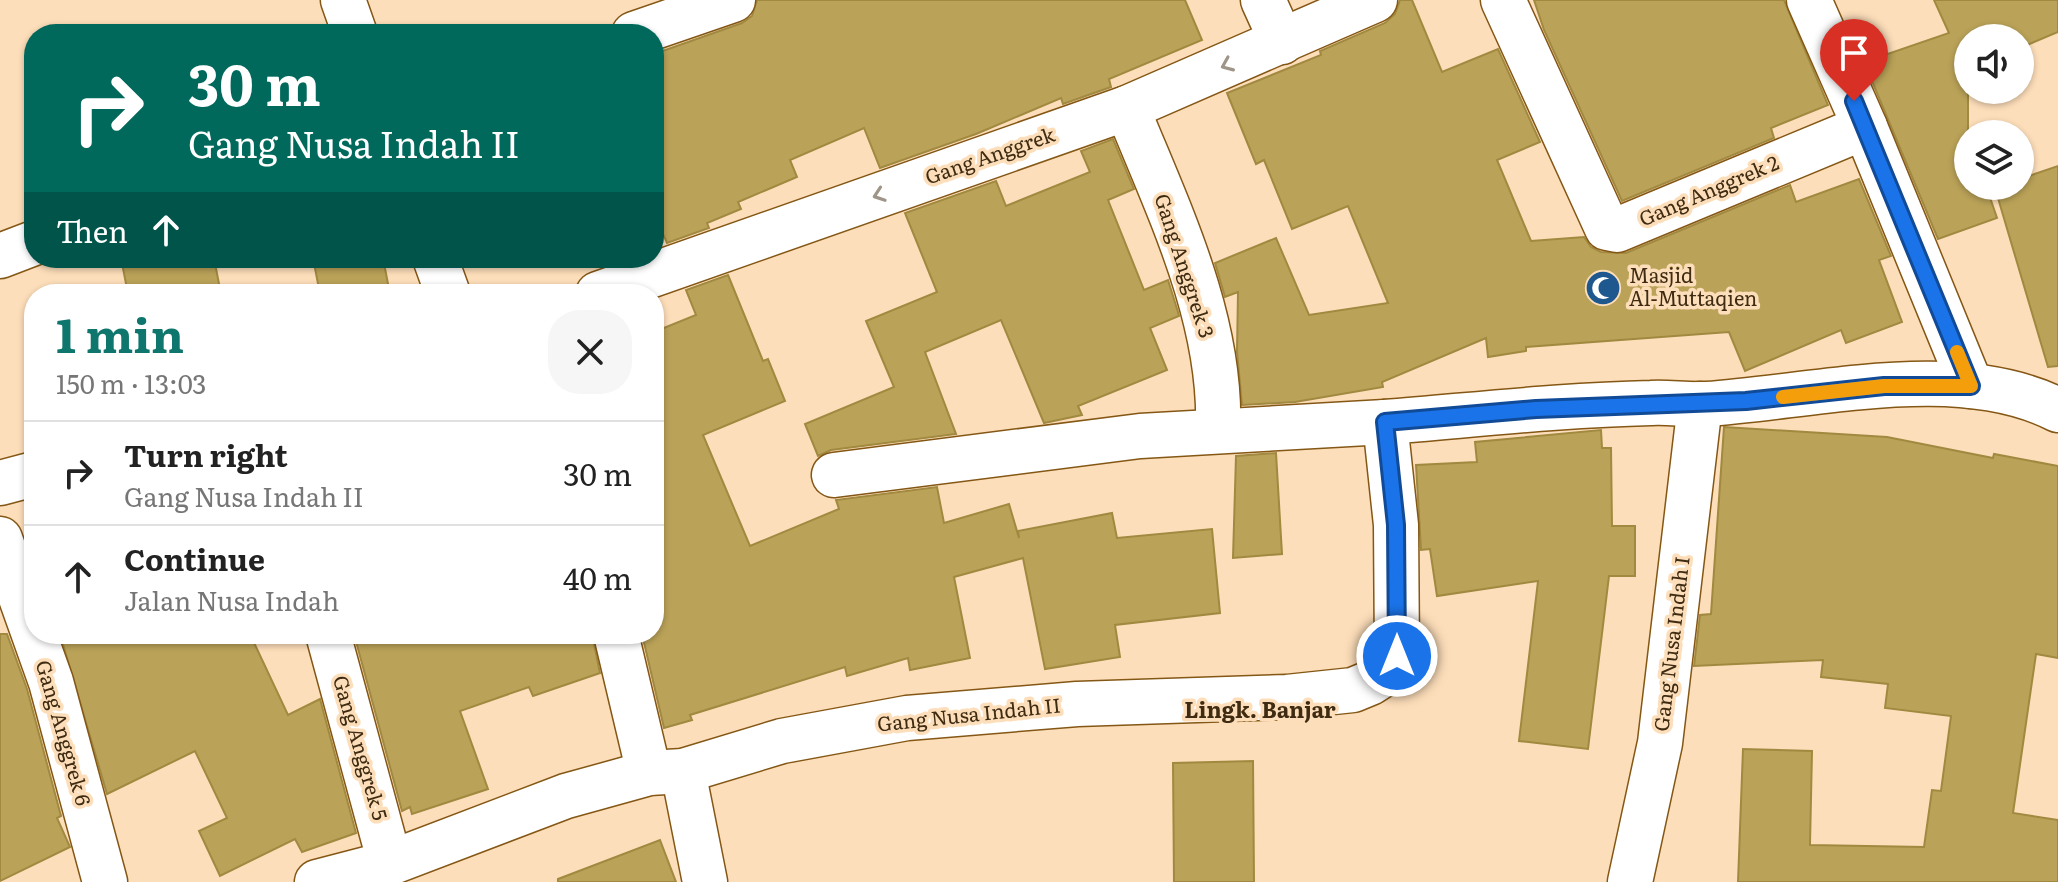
<!DOCTYPE html>
<html lang="en">
<head>
<meta charset="utf-8">
<style>
  :root { --surface:#fff; --page:#f6f6f6; --text:#222; --muted:#767676; --line:#e0e0e0; --accent:#0f766e }
  body { margin:0; font-family:Literata,serif; background:var(--page); color:var(--text); height:100vh; display:flex; flex-direction:column; font-size:30px; white-space:nowrap }
  * { box-sizing:border-box; margin:0 }
  p { font-size:26px; color:var(--muted) }
  .icon { flex:none; width:44px; height:44px; fill:none; stroke:currentColor; stroke-width:2; stroke-linecap:round; stroke-linejoin:round }
  .map { position:relative; flex:1; overflow:hidden }
  .details { position:absolute; left:24px; top:284px; width:640px; height:360px; display:flex; flex-direction:column; background:var(--surface); border-radius:32px; box-shadow:0 2px 6px #0004 }
  .details>* { flex:none }
  .top-card { position:absolute; left:24px; top:24px; width:640px; height:244px; border-radius:32px; box-shadow:0 2px 6px #0004; background:#00695c; color:#fff; overflow:hidden }
  .buttons { position:absolute; left:1954px; top:24px; display:grid; gap:16px }
  .buttons a { display:grid; place-items:center; width:80px; height:80px; border-radius:50%; background:var(--surface); box-shadow:0 2px 6px #0004; font-size:40px }
  .pin { position:absolute; display:grid; place-items:center; width:68px; height:68px; color:#fff; margin:-82px -34px; border-radius:50% 50% 50% 0; rotate:-45deg; box-shadow:0 0 8px #0007 }
  .pin .icon { rotate:45deg }
  .me { position:absolute; width:88px; margin:-44px; rotate:0deg; stroke-linejoin:round; filter:drop-shadow(0 0 6px #0008) }
  .turn { display:flex; align-items:center; gap:28px; height:168px; padding:0 32px; font-size:36px }
  .turn .icon { width:104px; height:104px; stroke-width:2.5 }
  .turn b { display:block; font-size:56px; line-height:68px }
  .then { display:flex; align-items:center; height:76px; padding:0 32px; background:#0003; gap:16px; font-size:30px }
  .round { display:grid; place-items:center; flex:none; width:84px; height:84px; border-radius:32px; background:var(--page) }
  .head { display:flex; align-items:center; justify-content:space-between; height:136px; padding:0 32px }
  h1 { font-size:48px; font-weight:700; line-height:60px; color:var(--accent) }
  ul { padding:0; list-style:none }
  li { display:flex; align-items:center; gap:24px; height:104px; padding:0 32px; border-top:2px solid var(--line) }
  li div { flex:1 }
  li b { display:block; font-size:30px }
  li em { font-style:normal }
  .map>svg:first-child { display:block }
  .building { fill:#baa258; stroke:#a18940; stroke-width:2 }
  .lines { fill:none; stroke-linecap:round; stroke-linejoin:round }
  .street-casing { stroke:#845715; stroke-width:47 }
  .street { stroke:#fff; stroke-width:44 }
  .oneway { stroke:#9e9588 }
  .route-casing { stroke:#114b97; stroke-width:20 }
  .route { stroke:#1a73e8; stroke-width:14 }
  .slow { stroke:#f59e0b; stroke-width:14 }
  .labels { text-anchor:middle; stroke-width:7; stroke-linejoin:round; paint-order:stroke }
  .street-label { font-size:20px; fill:#3e2b11; stroke:#fddeba }
  .poi-label { font-size:20px; fill:#3e2b11; stroke:#fddeba; text-anchor:start }
  .neighbourhood-label { font-size:22px; font-weight:bold; fill:#3e2b11; stroke:#fddeba }
</style>
</head>
<body>
<div class="map">
<svg width="2058" height="882" viewBox="0 0 2058 882">
  <rect width="100%" height="100%" fill="#fddeba"/>
  <g class="building">
    <polygon points="757,0 1185,0 1202,40 1109,79 1111,87 1063,104 1061,98 976,134 880,168 864,128 790,160 797,177 738,202 741,209 707,223 709,228 667,243 664,236 654,241 654,54 742,23 752,16"/>
    <polygon points="1400,0 1412,0 1442,72 1498,49 1540,142 1497,160 1531,241 1584,237 1591,247 1601,252 1626,253 1790,185 1796,202 1859,179 1891,256 1879,260 1902,322 1846,343 1841,330 1745,371 1729,332 1526,347 1526,351 1488,357 1486,338 1382,382 1383,387 1295,402 1242,405 1237,352 1238,292 1225,297 1215,263 1276,238 1309,315 1388,303 1348,206 1292,229 1264,160 1256,164 1227,93 1321,55 1320,51 1385,23 1395,14"/>
    <polygon points="1534,0 1784,0 1828,105 1771,128 1774,138 1622,201 1544,30"/>
    <polygon points="1934,0 2058,0 2058,32 2020,48 2020,38 1968,38 1968,186 1986,186 1997,218 1938,239 1864,62 1949,33"/>
    <polygon points="1113,139 1134,189 1108,200 1144,290 1168,280 1178,312 1179,316 1150,328 1167,370 1078,406 1082,415 1044,423 1001,320 925,352 956,434 831,450 818,456 805,424 894,387 866,321 937,292 905,213 996,181 1006,206 1090,172 1081,151"/>
    <polygon points="2058,166 2058,366 2048,367 1995,188 2020,186 2020,179"/>
    <polygon points="121,258 214,258 221,294 128,294"/>
    <polygon points="313,258 383,258 390,294 320,294"/>
    <polygon points="728,275 763,361 768,359 785,401 703,435 750,546 839,509 836,500 937,487 944,523 1009,504 1019,538 1018,531 1112,513 1117,538 1212,529 1220,613 1115,625 1120,657 1045,669 1023,558 954,577 970,658 910,670 908,658 847,676 845,667 690,715 692,720 664,728 642,634 654,634 654,332 696,315 686,290"/>
    <polygon points="1724,427 1887,437 1993,458 1994,454 2058,466 2058,658 2036,654 2013,813 2058,820 2058,882 1738,882 1743,749 1812,751 1810,845 1924,847 1932,790 1941,791 1951,716 1885,708 1888,684 1821,677 1823,660 1694,666 1700,615 1711,614"/>
    <polygon points="1601,430 1602,448 1611,448 1612,526 1635,526 1635,576 1609,576 1588,749 1519,741 1538,581 1437,596 1430,549 1421,550 1416,465 1477,462 1475,442"/>
    <polygon points="1276,453 1282,554 1233,558 1236,456"/>
    <polygon points="0,634 7,634 27,689 61,816 57,818 70,847 0,881"/>
    <polygon points="60,634 250,634 288,715 320,699 356,833 302,852 295,839 220,876 199,831 227,818 195,751 107,794"/>
    <polygon points="354,634 592,634 600,673 533,696 529,687 460,711 488,789 412,814 410,807 402,811"/>
    <polygon points="1253,761 1254,882 1174,882 1173,763"/>
    <polygon points="660,840 676,882 558,882 558,879"/>
  </g>
  <g class="lines">
    <defs>
      <g id="street">
        <polyline points="343,0 355,34"/>
        <polyline points="1263,0 1282,42"/>
        <polyline points="1503,0 1607,228 1617,230 1865,127"/>
        <polyline points="1809,0 1865,127 1971,386"/>
        <polyline points="634,34 733,0"/>
        <path d="M1127,108C1168,209 1222,318 1218,429"/>
        <polyline points="0,256 34,243"/>
        <polyline points="435,258 448,294"/>
        <polyline points="598,294 1127,108 1375,0"/>
        <polyline points="834,475 1140,436 1385,422"/>
        <polyline points="0,483 34,474"/>
        <polyline points="0,539 51,682 105,882"/>
        <polyline points="328,634 390,863"/>
        <polyline points="616,634 649,773"/>
        <polyline points="683,771 705,882"/>
        <path d="M317,882L390,863L566,796L649,773L683,771L782,741L907,718L1077,704L1287,697L1353,690L1370,683L1384,674L1397,656L1396,525L1385,422C1474,415 1562,405 1651,403C1669,402 1687,405 1706,404C1814,397 1958,359 2058,410"/>
        <polyline points="1630,882 1660,743 1700,404"/>
      </g>
    </defs>
    <use href="#street" class="street-casing"/>
    <use href="#street" class="street"/>
  </g>
  <defs><path id="oneway-chevron" d="M-2-3.5L2.5 0L-2 3.5" fill="none" stroke-width="1.6" stroke-linecap="round" stroke-linejoin="round" transform="scale(2)"/></defs>
  <g class="oneway">
    <use href="#oneway-chevron" transform="translate(1227 65) rotate(157)"/>
    <use href="#oneway-chevron" transform="translate(879 195) rotate(161)"/>
  </g>
  <g class="lines">
    <defs>
      <polyline id="route" points="1397,656 1396,525 1385,422 1536,409 1746,401 1884,386 1971,386 1854,101"/>
    </defs>
    <use href="#route" class="route-casing"/>
    <use href="#route" class="route"/>
    <polyline class="slow" points="1783,397 1884,386 1971,386 1957,352"/>
  </g>
  <defs>
    <symbol id="mosque-disc" viewBox="-11 -11 22 22"><circle r="9.5" fill="#1f588f" stroke="#fddeba"/><path d="M3.5-4.9A6 6 0 1 0 3.5 4.9A5 5 0 1 1 3.5-4.9Z" fill="#fff"/></symbol>
  </defs>
  <g fill-rule="evenodd">
    <use href="#mosque-disc" x="1583" y="268" width="40" height="40"/>
  </g>
  <g class="labels">
    <g class="street-label">
      <text transform="translate(990 156) rotate(-19)" y="7">Gang Anggrek</text>
      <text transform="translate(1709 191) rotate(-23)" y="7">Gang Anggrek 2</text>
      <text transform="translate(1184 266) rotate(72)" y="7">Gang Anggrek 3</text>
      <text transform="translate(1672 644) rotate(-83)" y="7">Gang Nusa Indah I</text>
      <text transform="translate(969 715) rotate(-6)" y="7">Gang Nusa Indah II</text>
      <text transform="translate(63 733) rotate(74)" y="7">Gang Anggrek 6</text>
      <text transform="translate(360 748) rotate(74)" y="7">Gang Anggrek 5</text>
    </g>
    <g class="poi-label">
      <text x="1629" y="283">Masjid<tspan x="1629" dy="23">Al-Muttaqien</tspan></text>
    </g>
    <g class="neighbourhood-label">
      <text x="1260" y="718">Lingk. Banjar</text>
    </g>
  </g>
</svg>
<div class="buttons">
<a><svg class="icon" aria-label="sound" viewBox="0 0 24 24"><path d="M4 9h4l5-4v14l-5-4H4zM17 9q2 3 0 6"/></svg></a>
<a><svg class="icon" aria-label="layers" viewBox="0 0 24 24"><path d="M12 4l9 5-9 5-9-5zM3 14l9 5 9-5"/></svg></a>
</div>
<div class="pin" style="left:1854px;top:101px;background:#d93025"><svg class="icon" aria-label="arrive" viewBox="0 0 24 24"><path d="M6 21V4h12l-3 4 3 4H6"/></svg></div>
<svg class="me" style="left:1397px;top:656px" viewBox="-20 -20 40 40"><circle r="17" fill="#1a73e8" stroke="#fff" stroke-width="3"/><path d="M0-11L8 9 0 5-8 9z" fill="#fff"/></svg>
<div class="top-card">
<div class="turn"><svg class="icon" aria-label="right" viewBox="0 0 24 24"><path d="M7 20v-9h11M14 6l5 5-5 5"/></svg><div><b>30 m</b>Gang Nusa Indah II</div></div>
<div class="then">Then<svg class="icon" aria-label="ahead" viewBox="0 0 24 24"><path d="M12 20V5M6 11l6-6 6 6"/></svg></div>
</div>
<section class="details">
<div class="head"><div><h1>1 min</h1><p>150 m · 13:03</p></div><a class="round"><svg class="icon" aria-label="close" viewBox="0 0 24 24"><path d="M6 6l12 12M18 6L6 18"/></svg></a></div>
<ul>
<li><svg class="icon" aria-label="right" viewBox="0 0 24 24"><path d="M7 20v-9h11M14 6l5 5-5 5"/></svg><div><b>Turn right</b><p>Gang Nusa Indah II</p></div><em>30 m</em></li>
<li><svg class="icon" aria-label="ahead" viewBox="0 0 24 24"><path d="M12 20V5M6 11l6-6 6 6"/></svg><div><b>Continue</b><p>Jalan Nusa Indah</p></div><em>40 m</em></li>
</ul>
</section>
</div>
</body>
</html>
